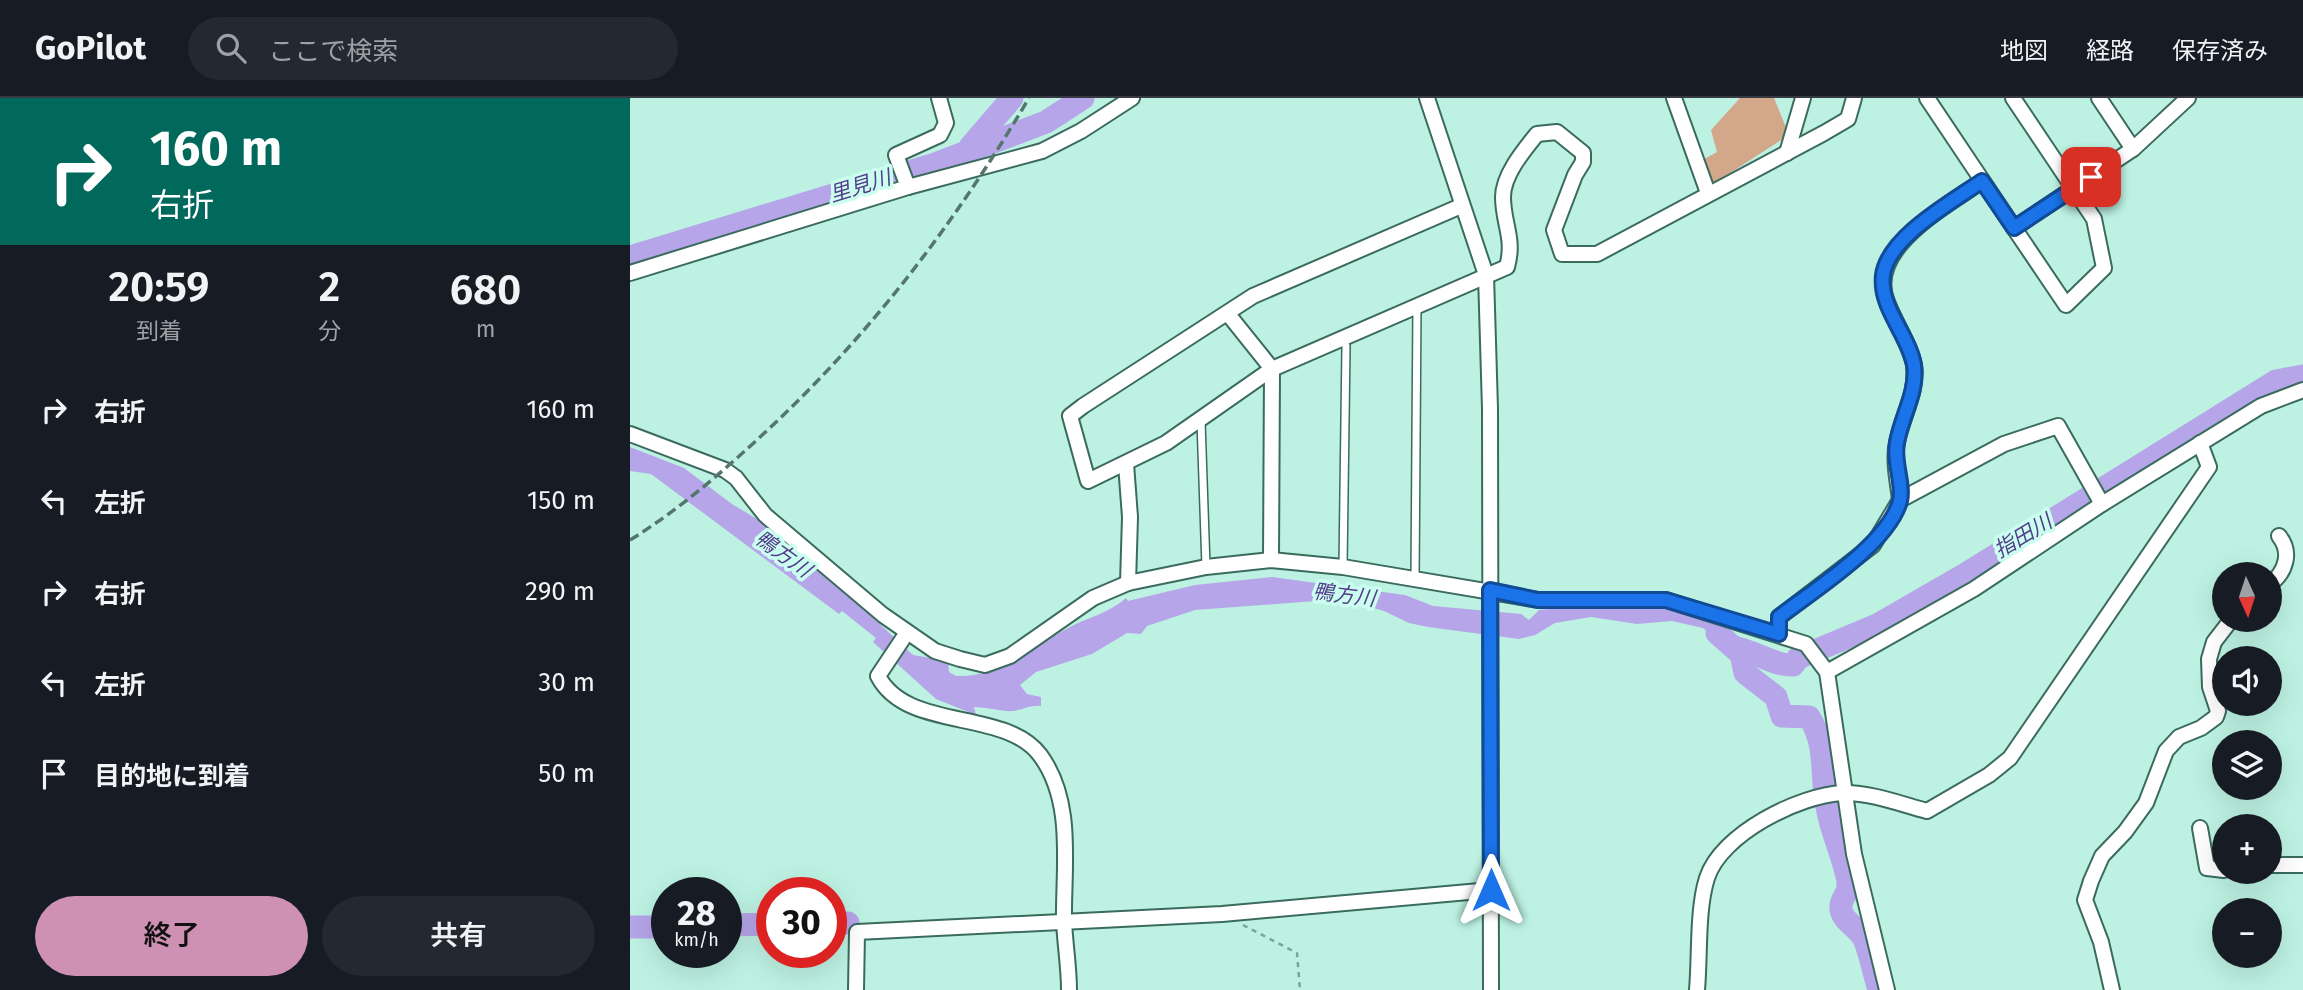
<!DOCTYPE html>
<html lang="ja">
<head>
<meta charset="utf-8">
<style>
  :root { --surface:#171b24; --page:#242831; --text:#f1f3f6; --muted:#9ea1a6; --line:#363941; --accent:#ce91b3 }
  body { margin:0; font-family:"Fira Sans","Noto Sans JP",sans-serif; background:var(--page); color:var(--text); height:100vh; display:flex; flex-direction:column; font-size:26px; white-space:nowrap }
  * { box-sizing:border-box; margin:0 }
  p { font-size:23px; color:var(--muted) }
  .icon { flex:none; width:38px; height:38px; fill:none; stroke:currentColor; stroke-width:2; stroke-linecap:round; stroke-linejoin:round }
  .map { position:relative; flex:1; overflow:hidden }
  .details { display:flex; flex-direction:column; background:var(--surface); width:630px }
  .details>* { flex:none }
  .hud { background:#00695c; color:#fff; overflow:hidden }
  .needle { width:46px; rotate:177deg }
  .tools { position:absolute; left:1582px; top:464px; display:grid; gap:14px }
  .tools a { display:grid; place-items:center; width:70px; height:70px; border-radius:50%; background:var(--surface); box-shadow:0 7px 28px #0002; font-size:35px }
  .speed { position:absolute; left:21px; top:779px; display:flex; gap:14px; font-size:35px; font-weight:700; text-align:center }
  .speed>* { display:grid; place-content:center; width:91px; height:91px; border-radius:50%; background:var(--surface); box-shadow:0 7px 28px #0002; line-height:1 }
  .speed small { font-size:18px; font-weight:400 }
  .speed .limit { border:10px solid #d22; background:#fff; color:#111 }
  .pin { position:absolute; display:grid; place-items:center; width:60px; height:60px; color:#fff; margin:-30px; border-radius:14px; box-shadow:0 4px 10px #0006 }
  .me { position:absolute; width:77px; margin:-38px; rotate:0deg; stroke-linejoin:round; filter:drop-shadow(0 0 5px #0008) }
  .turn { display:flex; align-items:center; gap:24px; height:147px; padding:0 35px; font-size:32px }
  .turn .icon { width:91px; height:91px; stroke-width:2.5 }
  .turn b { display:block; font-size:49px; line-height:60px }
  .eta { display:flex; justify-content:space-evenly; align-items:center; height:119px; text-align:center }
  .eta b { font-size:42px; font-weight:600; line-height:49px }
  .button { display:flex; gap:14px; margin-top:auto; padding:14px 35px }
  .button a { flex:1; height:80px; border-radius:42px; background:var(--accent); color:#111; font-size:28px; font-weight:600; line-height:80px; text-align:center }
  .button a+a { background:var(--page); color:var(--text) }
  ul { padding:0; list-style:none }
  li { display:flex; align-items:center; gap:21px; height:91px; padding:0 35px }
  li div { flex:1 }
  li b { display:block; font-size:26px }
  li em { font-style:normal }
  header { display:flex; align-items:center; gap:42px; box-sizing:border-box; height:98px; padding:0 35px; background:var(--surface); border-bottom:2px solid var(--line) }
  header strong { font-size:33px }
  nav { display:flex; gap:38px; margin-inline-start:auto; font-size:24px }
  .search { width:490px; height:63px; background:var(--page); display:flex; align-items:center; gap:18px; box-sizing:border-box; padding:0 24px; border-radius:38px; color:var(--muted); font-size:26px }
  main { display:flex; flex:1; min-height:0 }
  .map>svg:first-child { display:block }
  .green { fill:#d3a789 }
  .water { fill:#b6a5e9 }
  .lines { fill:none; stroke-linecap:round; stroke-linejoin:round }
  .river { stroke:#b6a5e9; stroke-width:23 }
  .lane-casing { stroke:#3a6b5e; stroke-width:10 }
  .street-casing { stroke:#3a6b5e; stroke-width:18 }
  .path { stroke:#7ba398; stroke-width:2.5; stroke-dasharray:5 5; stroke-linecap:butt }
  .lane { stroke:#fff; stroke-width:7 }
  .street { stroke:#fff; stroke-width:14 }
  .rail { stroke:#54766d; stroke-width:3.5; stroke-dasharray:10 5; stroke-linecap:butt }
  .route-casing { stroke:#114b97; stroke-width:18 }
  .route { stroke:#1a73e8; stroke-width:12 }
  .labels { text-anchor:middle; stroke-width:7; stroke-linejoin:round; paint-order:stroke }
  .water-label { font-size:21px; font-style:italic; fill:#563c8c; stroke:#cafff0 }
</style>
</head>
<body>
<header>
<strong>GoPilot</strong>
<div class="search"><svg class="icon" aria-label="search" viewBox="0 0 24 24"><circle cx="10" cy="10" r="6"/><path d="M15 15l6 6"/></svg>ここで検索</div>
<nav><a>地図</a><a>経路</a><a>保存済み</a></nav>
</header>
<main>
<section class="details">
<div class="hud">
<div class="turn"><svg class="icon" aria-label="right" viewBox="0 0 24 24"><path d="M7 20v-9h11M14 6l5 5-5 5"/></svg><div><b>160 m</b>右折</div></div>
</div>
<div class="eta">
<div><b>20:59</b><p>到着</p></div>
<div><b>2</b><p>分</p></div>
<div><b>680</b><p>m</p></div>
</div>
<ul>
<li><svg class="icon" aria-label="right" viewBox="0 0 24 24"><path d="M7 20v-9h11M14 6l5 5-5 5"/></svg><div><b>右折</b></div><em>160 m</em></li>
<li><svg class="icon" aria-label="left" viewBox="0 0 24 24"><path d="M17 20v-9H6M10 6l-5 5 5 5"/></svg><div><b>左折</b></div><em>150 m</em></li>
<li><svg class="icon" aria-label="right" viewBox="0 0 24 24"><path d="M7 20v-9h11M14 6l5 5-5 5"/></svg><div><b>右折</b></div><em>290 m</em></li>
<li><svg class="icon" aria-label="left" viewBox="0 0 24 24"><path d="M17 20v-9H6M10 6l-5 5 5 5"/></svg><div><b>左折</b></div><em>30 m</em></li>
<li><svg class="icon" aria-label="arrive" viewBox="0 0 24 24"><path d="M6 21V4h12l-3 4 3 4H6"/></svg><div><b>目的地に到着</b></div><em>50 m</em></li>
</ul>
<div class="button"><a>終了</a><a>共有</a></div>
</section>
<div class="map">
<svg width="1673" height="892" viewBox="0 0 1673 892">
  <rect width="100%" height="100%" fill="#bdf2e3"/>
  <polygon class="green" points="1110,0 1144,0 1159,37 1083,86 1069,64 1087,54 1081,32"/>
  <path class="water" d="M0,349L54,370L102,406L155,438L283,557L318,563L319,574L326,578C371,580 406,545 444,527C462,518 481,514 496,500L498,503L565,487L642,479L775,497L803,508L891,516L899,522L909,512L919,511C971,508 1030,500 1079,523C1091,529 1103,541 1114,549L1107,558L1073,530L1042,523L1007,526L961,519L925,525L905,537L889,541L798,529L779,525L754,513L712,501L565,512L517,528L511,536L497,535L462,556L406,574L390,587L397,596L411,599V608C400,607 393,612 383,613C373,614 356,609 344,609L346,617L306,601L243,544L246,540L212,513L209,516L21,376L0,373Z"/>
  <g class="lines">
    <g class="river">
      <polyline points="340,49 382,0"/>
      <polyline points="0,159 305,66 416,24 453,0"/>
      <path d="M1087,535L1111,556L1115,575L1146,599L1152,618L1179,619C1198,648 1190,677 1197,709C1201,734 1213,757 1218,783V793C1197,820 1228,825 1235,843C1241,859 1244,876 1249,892"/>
      <path d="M1107,550C1126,554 1145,568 1163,567L1168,560L1249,526L1334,477L1646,283L1673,278"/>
      <polyline points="201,825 218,825"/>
      <polyline points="96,827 142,826"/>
      <polyline points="0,829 37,829"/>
    </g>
    <defs>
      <g id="lane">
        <polyline points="712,240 716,248 713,469"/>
        <polyline points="571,323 576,469"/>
        <polyline points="785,482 787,207"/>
      </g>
      <g id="street">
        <polyline points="797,0 856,177 860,311 861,892"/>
        <polyline points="1044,0 1078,95"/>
        <polyline points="1297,0 1384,130 1503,51 1558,0"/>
        <polyline points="1383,0 1464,121 1474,170 1436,207 1384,130"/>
        <polyline points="1469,0 1503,51"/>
        <polyline points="1157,55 1173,0"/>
        <polyline points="278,89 266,57 310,37 316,25 309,0"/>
        <path d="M831,108L623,198L453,308L440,318L458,383L536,345L642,271L877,169C885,140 873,126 873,99C873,77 894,52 907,36L927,34L953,55V64L945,77L924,132L932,156H967L1194,35L1218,21L1224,0"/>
        <polyline points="0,175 278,89 412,53 451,33 502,0"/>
        <polyline points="598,216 642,271 641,462"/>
        <polyline points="0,336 95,372 106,380 135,417 253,517 305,553 330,561 355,567 380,558 463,500 498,485"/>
        <polyline points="496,366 500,419 498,485 576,469 641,462 713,469 908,502 1036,502 1176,546 1197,574 1224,756 1257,892"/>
        <path d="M1270,402C1268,384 1263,363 1267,344C1272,319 1288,293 1284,267C1279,243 1262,221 1255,198C1241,148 1318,107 1352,83"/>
        <path d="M1640,486C1656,474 1662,454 1649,438"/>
        <path d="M276,536L248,578C277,634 375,610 410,657C445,704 433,770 434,823C435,846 439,869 439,892"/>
        <polyline points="1149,536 1149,519 1243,447 1270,402 1374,346 1428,328 1472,406"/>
        <polyline points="1197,574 1344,491 1472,406 1631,308 1673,292"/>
        <polyline points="1570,730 1577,770 1594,772"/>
        <polyline points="1640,767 1673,767"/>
        <polyline points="226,892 227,834 592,816 861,792"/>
        <path d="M1067,892C1070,858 1067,811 1077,780C1091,736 1169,697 1213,695C1239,694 1271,706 1297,713L1359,677L1380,660L1579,369L1570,345"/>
        <polyline points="1482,892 1471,844 1455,802 1461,783 1472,758 1495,734 1516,705 1536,653 1549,639 1571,630 1586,619 1588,613 1580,589 1579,561 1584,544 1601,522"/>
      </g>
    </defs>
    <use href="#lane" class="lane-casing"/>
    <use href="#street" class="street-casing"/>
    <polyline class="path" points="613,827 667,855 670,892"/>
    <use href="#lane" class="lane"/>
    <use href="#street" class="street"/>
    <path class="rail" d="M0,442C47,413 89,377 129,340C238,240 324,127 399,0"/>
  </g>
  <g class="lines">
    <defs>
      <path id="route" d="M861,792L860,492L908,502H1036L1149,536V519C1184,492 1258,446 1270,403C1274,386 1263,363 1267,345C1271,319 1288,294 1284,267C1279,237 1249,210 1253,177C1258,139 1322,104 1352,83L1384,130L1461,79"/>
    </defs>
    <use href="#route" class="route-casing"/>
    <use href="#route" class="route"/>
  </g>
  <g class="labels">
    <g class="water-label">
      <text transform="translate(230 88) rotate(-17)" y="7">里見川</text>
      <text transform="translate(1393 438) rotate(-31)" y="7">指田川</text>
      <text transform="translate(153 456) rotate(36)" y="7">鴨方川</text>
      <text transform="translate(714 497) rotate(7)" y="7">鴨方川</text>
    </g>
  </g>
</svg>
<div class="tools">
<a><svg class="needle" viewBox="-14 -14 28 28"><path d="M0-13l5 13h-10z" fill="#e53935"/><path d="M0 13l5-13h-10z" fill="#9ea1a6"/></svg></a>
<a><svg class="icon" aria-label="sound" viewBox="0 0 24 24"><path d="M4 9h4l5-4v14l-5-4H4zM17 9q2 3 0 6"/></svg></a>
<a><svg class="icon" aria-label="layers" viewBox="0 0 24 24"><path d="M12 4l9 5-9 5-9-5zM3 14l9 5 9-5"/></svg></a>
<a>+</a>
<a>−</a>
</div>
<div class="speed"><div>28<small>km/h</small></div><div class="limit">30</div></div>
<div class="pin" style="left:1461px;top:79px;background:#d93025"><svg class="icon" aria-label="arrive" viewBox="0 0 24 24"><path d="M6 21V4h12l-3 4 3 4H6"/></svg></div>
<svg class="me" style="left:861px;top:792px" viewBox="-20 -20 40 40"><path d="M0-17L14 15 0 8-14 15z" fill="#1a73e8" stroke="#fff" stroke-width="4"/></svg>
</div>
</main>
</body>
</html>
